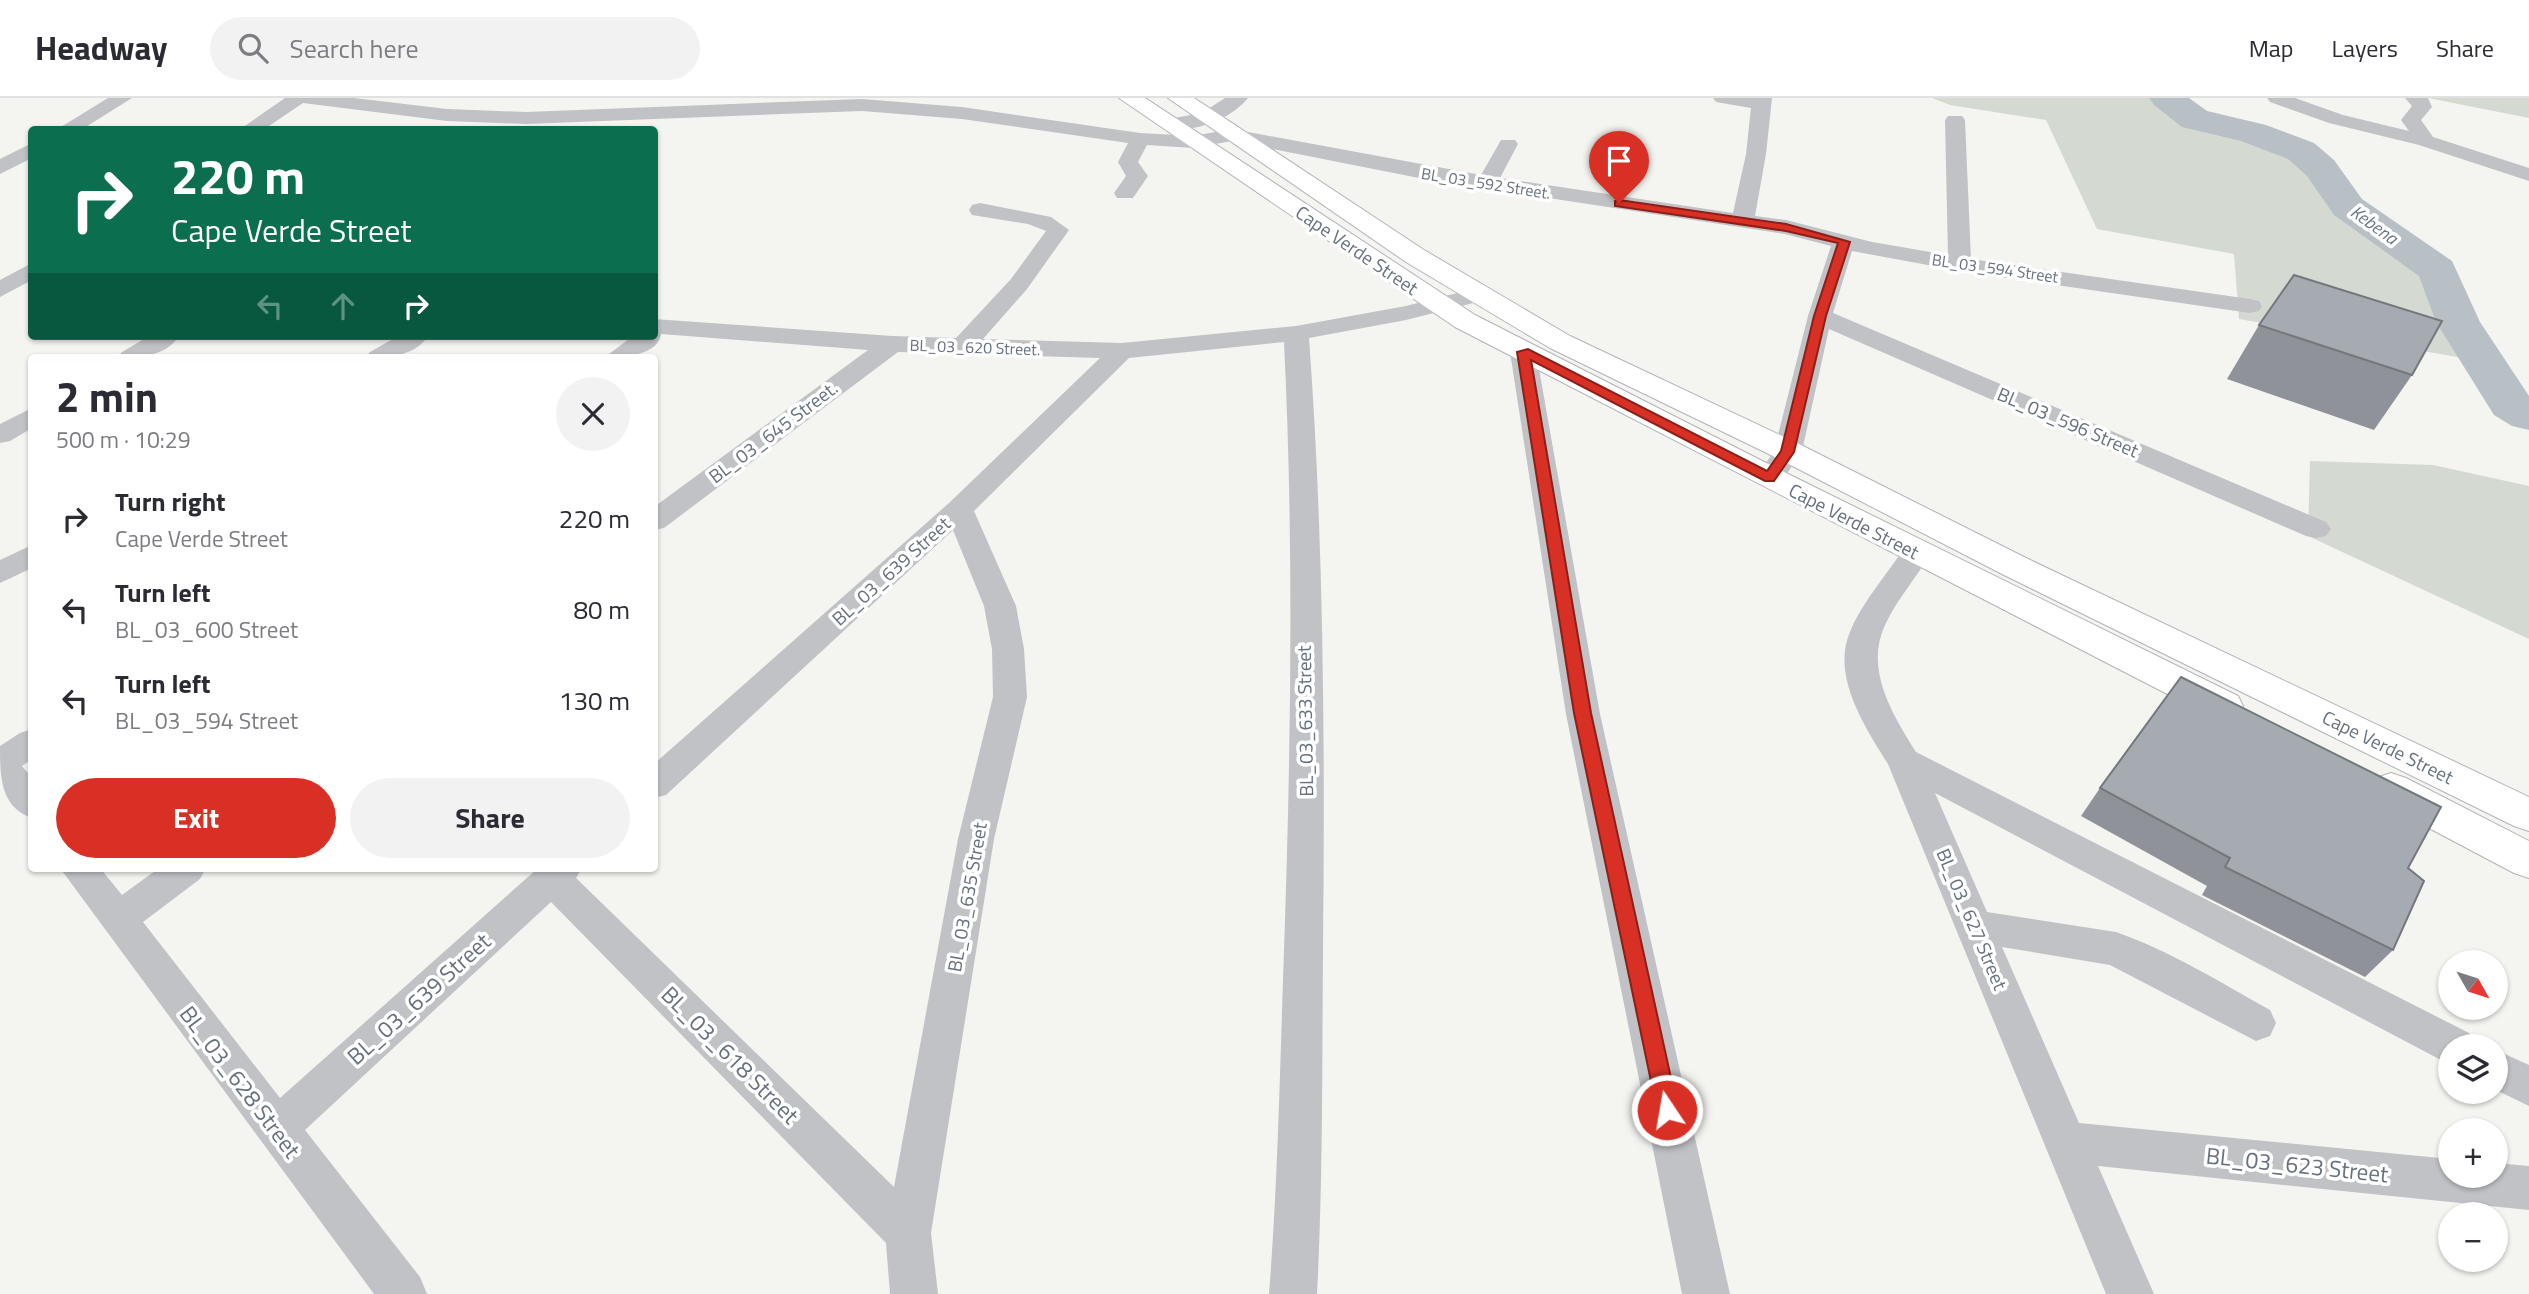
<!DOCTYPE html>
<html lang="en">
<head>
<meta charset="utf-8">
<style>
  :root { --surface:#fff; --page:#f2f2f3; --text:#2b2b33; --muted:#7c7c81; --line:#e1e1e2; --accent:#d93025 }
  body { margin:0; font-family:"Titillium Web",sans-serif; background:var(--page); color:var(--text); height:100vh; display:flex; flex-direction:column; font-size:26px; white-space:nowrap }
  * { box-sizing:border-box; margin:0 }
  p { font-size:23px; color:var(--muted) }
  .icon { flex:none; width:38px; height:38px; fill:none; stroke:currentColor; stroke-width:2; stroke-linecap:round; stroke-linejoin:round }
  .map { position:relative; flex:1; overflow:hidden }
  .sheet { position:absolute; left:28px; top:256px; width:630px; height:518px; display:flex; flex-direction:column; background:var(--surface); border-radius:7px; box-shadow:0 2px 5px #0004 }
  .sheet>* { flex:none }
  .guide { position:absolute; left:28px; top:28px; width:630px; height:214px; border-radius:7px; box-shadow:0 2px 5px #0004; background:#0b6e4f; color:#fff; overflow:hidden }
  .needle { width:46px; rotate:129deg }
  .fabs { position:absolute; left:2438px; top:852px; display:grid; gap:14px }
  .fabs a { display:grid; place-items:center; width:70px; height:70px; border-radius:50%; background:var(--surface); box-shadow:0 2px 5px #0004; font-size:35px }
  .pin { position:absolute; display:grid; place-items:center; width:60px; height:60px; color:#fff; margin:-72px -30px; border-radius:50% 50% 50% 0; rotate:-45deg; box-shadow:0 0 7px #0007 }
  .pin .icon { rotate:45deg }
  .me { position:absolute; width:77px; margin:-38px; rotate:348deg; stroke-linejoin:round; filter:drop-shadow(0 0 5px #0008) }
  .turn { display:flex; align-items:center; gap:24px; height:147px; padding:0 28px; font-size:32px }
  .turn .icon { width:91px; height:91px; stroke-width:2.5 }
  .turn b { display:block; font-size:49px; line-height:60px }
  .lanes { display:flex; align-items:center; height:66px; padding:0 28px; background:#0003; justify-content:center; gap:35px; direction:ltr }
  .lanes .off { opacity:.35 }
  .round { display:grid; place-items:center; flex:none; width:74px; height:74px; border-radius:37px; background:var(--page) }
  .head { display:flex; align-items:center; justify-content:space-between; height:119px; padding:0 28px }
  h1 { font-size:42px; font-weight:700; line-height:52px }
  .cta { display:flex; gap:14px; margin-top:auto; padding:14px 28px }
  .cta a { flex:1; height:80px; border-radius:42px; background:var(--accent); color:#fff; font-size:28px; font-weight:700; line-height:80px; text-align:center }
  .cta a+a { background:var(--page); color:var(--text) }
  ul { padding:0; list-style:none }
  li { display:flex; align-items:center; gap:21px; height:91px; padding:0 28px }
  li div { flex:1 }
  li b { display:block; font-size:26px }
  li em { font-style:normal }
  header { display:flex; align-items:center; gap:42px; box-sizing:border-box; height:98px; padding:0 35px; background:var(--surface); border-bottom:2px solid var(--line) }
  header strong { font-size:33px }
  nav { display:flex; gap:38px; margin-inline-start:auto; font-size:24px }
  .search { width:490px; height:63px; background:var(--page); display:flex; align-items:center; gap:18px; box-sizing:border-box; padding:0 24px; border-radius:38px; color:var(--muted); font-size:26px }
  .map>svg:first-child { display:block }
  .green { fill:#d4dad2 }
  .lines { fill:none; stroke-linecap:round; stroke-linejoin:round }
  .river { fill:#b8c0c5; fill-rule:evenodd }
  .major-casing { stroke:#b1b4b8; stroke-width:2 }
  .minor { fill:#c0c2c6; fill-rule:evenodd }
  .major { fill:#fff; fill-rule:evenodd }
  .wall { fill:#8f9399 }
  .building { fill:#a6abb2; stroke:#74787d; stroke-width:2 }
  .route { fill:#d93025; stroke:#8d1f18; stroke-width:2 }
  .labels { text-anchor:middle; stroke-width:7; stroke-linejoin:round; paint-order:stroke }
  .far-street-label { font-size:16px; fill:#66707f; stroke:#fff }
  .far-water-label { font-size:18px; font-style:italic; fill:#677883; stroke:#fff }
  .street-label { font-size:19px; fill:#66707f; stroke:#fff }
  .near-street-label { font-size:23px; fill:#66707f; stroke:#fff }
</style>
</head>
<body>
<header>
<strong>Headway</strong>
<div class="search"><svg class="icon" aria-label="search" viewBox="0 0 24 24"><circle cx="10" cy="10" r="6"/><path d="M15 15l6 6"/></svg>Search here</div>
<nav><a>Map</a><a>Layers</a><a>Share</a></nav>
</header>
<div class="map">
<svg width="2529" height="1196" viewBox="0 0 2529 1196">
  <rect width="100%" height="100%" fill="#f4f4f1"/>
  <g class="green">
    <polygon points="1932,0 2152,0 2193,24 2251,38 2292,55 2309,72 2333,110 2422,173 2441,226 2463,260 2239,221 2234,156 2097,131 2046,22 1950,7"/>
    <polygon points="2428,0 2529,0 2529,20"/>
    <polygon points="2310,363 2433,367 2529,388 2529,541 2308,438"/>
  </g>
  <g class="lines">
    <polygon class="river" points="2149,0 2189,0 2207,13 2266,27 2314,45 2334,62 2362,101 2452,163 2480,224 2529,298 2529,332 2512,328 2494,317 2436,224 2419,178 2334,117 2307,78 2288,61 2241,43 2182,29 2154,7"/>
    <defs>
      <g id="major">
        <polygon points="1119,0 1145,0 1475,217 1782,373 2238,598 2243,608 2238,618 2224,622 2210,618 1455,229"/>
        <polygon points="1168,0 1194,0 1424,152 1570,238 1799,346 2028,461 2529,699 2529,733 2514,728 2004,477 1777,360 1550,250 1406,164"/>
        <polygon points="2391,675 2406,680 2529,743 2529,780 2514,775 2376,702 2370,691 2376,680"/>
      </g>
    </defs>
    <use href="#major" class="major-casing"/>
    <g class="minor">
      <polygon points="108,0 132,0 81,32 56,32"/>
      <polygon points="285,0 354,0 447,11 526,14 862,1 962,9 1140,35 1193,38 1232,31 1481,77 1501,42 1515,42 1518,46 1500,80 1733,115 1746,56 1751,10 1716,4 1713,0 1772,0 1766,56 1755,118 1786,122 1872,144 1948,157 1945,22 1948,18 1962,18 1965,22 1971,161 2250,201 2259,203 2262,208 2259,213 2250,215 1960,173 1852,153 1833,215 2326,424 2331,431 2326,438 2316,440 2306,438 1829,231 1802,353 1780,386 1770,389 1760,386 1756,380 1774,353 1808,218 1831,148 1785,136 1424,81 1232,43 1193,50 1147,47 1138,64 1148,78 1133,100 1117,100 1114,95 1126,78 1118,64 1128,45 962,21 862,13 526,26 447,23 303,5 263,32 239,32"/>
      <path d="M1225,0H1248C1231,21 1194,36 1168,29L1165,25L1168,21L1202,15Z"/>
      <polygon points="2267,0 2295,0 2343,17 2409,33 2401,22 2412,8 2405,0 2428,0 2432,9 2421,22 2433,39 2529,70 2529,83 2419,47 2329,25 2270,4"/>
      <polygon points="32,45 32,60 0,76 0,61"/>
      <path d="M980,105L1051,119L1069,132L1027,191L983,241L1122,245L1296,228L1406,208L1477,190L1485,192L1489,197L1485,202L1406,222L1309,240C1324,444 1325,649 1323,853C1322,967 1323,1082 1317,1196H1269C1278,1082 1280,967 1284,852C1291,650 1294,446 1284,244L1129,260L974,413L1016,508L1024,551L1027,599L994,741L931,1135L938,1196H890L886,1145L551,804L305,1032L420,1179L427,1196H374L60,770H100L122,797L159,770H206L200,781L143,824L280,1000L538,770H582L576,780L894,1089L958,741L993,599L992,551L984,508L953,432L666,697L654,700V666L949,405L1100,260L898,254L664,430L654,432V409L868,252L661,236C658,258 623,259 605,259L633,238H654V221L892,238L956,240L1011,181L1046,133L1028,126L972,117L969,112L972,107Z"/>
      <polygon points="32,165 32,182 0,199 0,182"/>
      <path d="M149,238H179C165,259 141,259 118,259L122,254Z"/>
      <path d="M398,238H428C414,259 389,259 366,259L370,254Z"/>
      <polygon points="1523,246 1532,249 1536,254 1600,616 1730,1196 1682,1196 1566,616 1510,254 1514,249"/>
      <polygon points="32,310 32,330 10,343 0,345 0,326"/>
      <path d="M1917,444L1928,447L1932,454C1918,477 1899,499 1887,523C1863,569 1891,614 1916,654L2469,935L2475,948H2450V965L2439,961L1935,695L1987,814L2116,834C2170,853 2220,884 2270,912L2276,925L2270,938L2256,943L2110,867L2002,849L2079,1025L2450,1061V1078H2496V1065L2529,1068V1112L2098,1068L2154,1196H2106L1888,666C1865,629 1831,578 1850,534C1863,502 1888,476 1906,447Z"/>
      <polygon points="32,447 32,470 0,485 0,462"/>
      <path d="M32,631V661L22,668L32,680V720C0,709 0,678 0,648L20,635Z"/>
      <polygon points="2496,952 2529,967 2529,1008 2496,992"/>
    </g>
    <use href="#major" class="major"/>
  </g>
  <g class="wall">
    <polygon points="2259,227 2412,277 2374,332 2227,281"/>
    <polygon points="2100,690 2408,770 2393,852 2365,879 2202,797 2207,788 2081,718"/>
  </g>
  <g class="building">
    <polygon points="2294,177 2442,223 2412,277 2259,227"/>
    <polygon points="2181,579 2441,709 2408,770 2424,783 2393,852 2225,769 2230,760 2100,690"/>
  </g>
  <polygon class="route" points="1619,102 1786,126 1850,144 1826,218 1794,354 1774,383 1765,383 1531,262 1591,615 1678,1012 1674,1019 1667,1022 1660,1019 1657,1012 1574,615 1517,254 1528,251 1767,373 1781,353 1814,218 1838,145 1786,133 1615,108 1615,103"/>
  <g class="labels">
    <g class="far-street-label">
      <text transform="translate(1486 85) rotate(9)" y="6">BL_03_592 Street.</text>
      <text transform="translate(1995 170) rotate(8)" y="6">BL_03_594 Street</text>
      <text transform="translate(975 249) rotate(2)" y="6">BL_03_620 Street.</text>
    </g>
    <g class="far-water-label">
      <text transform="translate(2374 127) rotate(36)" y="6">Kebena</text>
    </g>
    <g class="street-label">
      <text transform="translate(1357 152) rotate(34)" y="7">Cape Verde Street</text>
      <text transform="translate(2068 324) rotate(23)" y="7">BL_03_596 Street</text>
      <text transform="translate(773 334) rotate(-37)" y="7">BL_03_645 Street.</text>
      <text transform="translate(1854 423) rotate(27)" y="7">Cape Verde Street</text>
      <text transform="translate(891 473) rotate(-42)" y="7">BL_03_639 Street</text>
      <text transform="translate(1305 623) rotate(-91)" y="7">BL_03_633 Street</text>
      <text transform="translate(2388 649) rotate(26)" y="7">Cape Verde Street</text>
      <text transform="translate(967 799) rotate(-80)" y="7">BL_03_635 Street</text>
      <text transform="translate(1972 821) rotate(67)" y="7">BL_03_627 Street</text>
    </g>
    <g class="near-street-label">
      <text transform="translate(419 901) rotate(-42)" y="8">BL_03_639 Street</text>
      <text transform="translate(730 957) rotate(45)" y="8">BL_03_618 Street</text>
      <text transform="translate(240 984) rotate(53)" y="8">BL_03_628 Street</text>
      <text transform="translate(2297 1067) rotate(6)" y="8">BL_03_623 Street</text>
    </g>
  </g>
</svg>
<div class="fabs">
<a><svg class="needle" viewBox="-14 -14 28 28"><path d="M0-13l5 13h-10z" fill="#e53935"/><path d="M0 13l5-13h-10z" fill="#7c7c81"/></svg></a>
<a><svg class="icon" aria-label="layers" viewBox="0 0 24 24"><path d="M12 4l9 5-9 5-9-5zM3 14l9 5 9-5"/></svg></a>
<a>+</a>
<a>−</a>
</div>
<div class="pin" style="left:1619px;top:105px;background:#d93025"><svg class="icon" aria-label="arrive" viewBox="0 0 24 24"><path d="M6 21V4h12l-3 4 3 4H6"/></svg></div>
<svg class="me" style="left:1667px;top:1012px" viewBox="-20 -20 40 40"><circle r="17" fill="#d93025" stroke="#fff" stroke-width="3"/><path d="M0-11L8 9 0 5-8 9z" fill="#fff"/></svg>
<div class="guide">
<div class="turn"><svg class="icon" aria-label="right" viewBox="0 0 24 24"><path d="M7 20v-9h11M14 6l5 5-5 5"/></svg><div><b>220 m</b>Cape Verde Street</div></div>
<div class="lanes"><svg class="icon off" aria-label="left" viewBox="0 0 24 24"><path d="M17 20v-9H6M10 6l-5 5 5 5"/></svg><svg class="icon off" aria-label="ahead" viewBox="0 0 24 24"><path d="M12 20V5M6 11l6-6 6 6"/></svg><svg class="icon" aria-label="right" viewBox="0 0 24 24"><path d="M7 20v-9h11M14 6l5 5-5 5"/></svg></div>
</div>
<section class="sheet">
<div class="head"><div><h1>2 min</h1><p>500 m · 10:29</p></div><a class="round"><svg class="icon" aria-label="close" viewBox="0 0 24 24"><path d="M6 6l12 12M18 6L6 18"/></svg></a></div>
<ul>
<li><svg class="icon" aria-label="right" viewBox="0 0 24 24"><path d="M7 20v-9h11M14 6l5 5-5 5"/></svg><div><b>Turn right</b><p>Cape Verde Street</p></div><em>220 m</em></li>
<li><svg class="icon" aria-label="left" viewBox="0 0 24 24"><path d="M17 20v-9H6M10 6l-5 5 5 5"/></svg><div><b>Turn left</b><p>BL_03_600 Street</p></div><em>80 m</em></li>
<li><svg class="icon" aria-label="left" viewBox="0 0 24 24"><path d="M17 20v-9H6M10 6l-5 5 5 5"/></svg><div><b>Turn left</b><p>BL_03_594 Street</p></div><em>130 m</em></li>
</ul>
<div class="cta"><a>Exit</a><a>Share</a></div>
</section>
</div>
</body>
</html>
